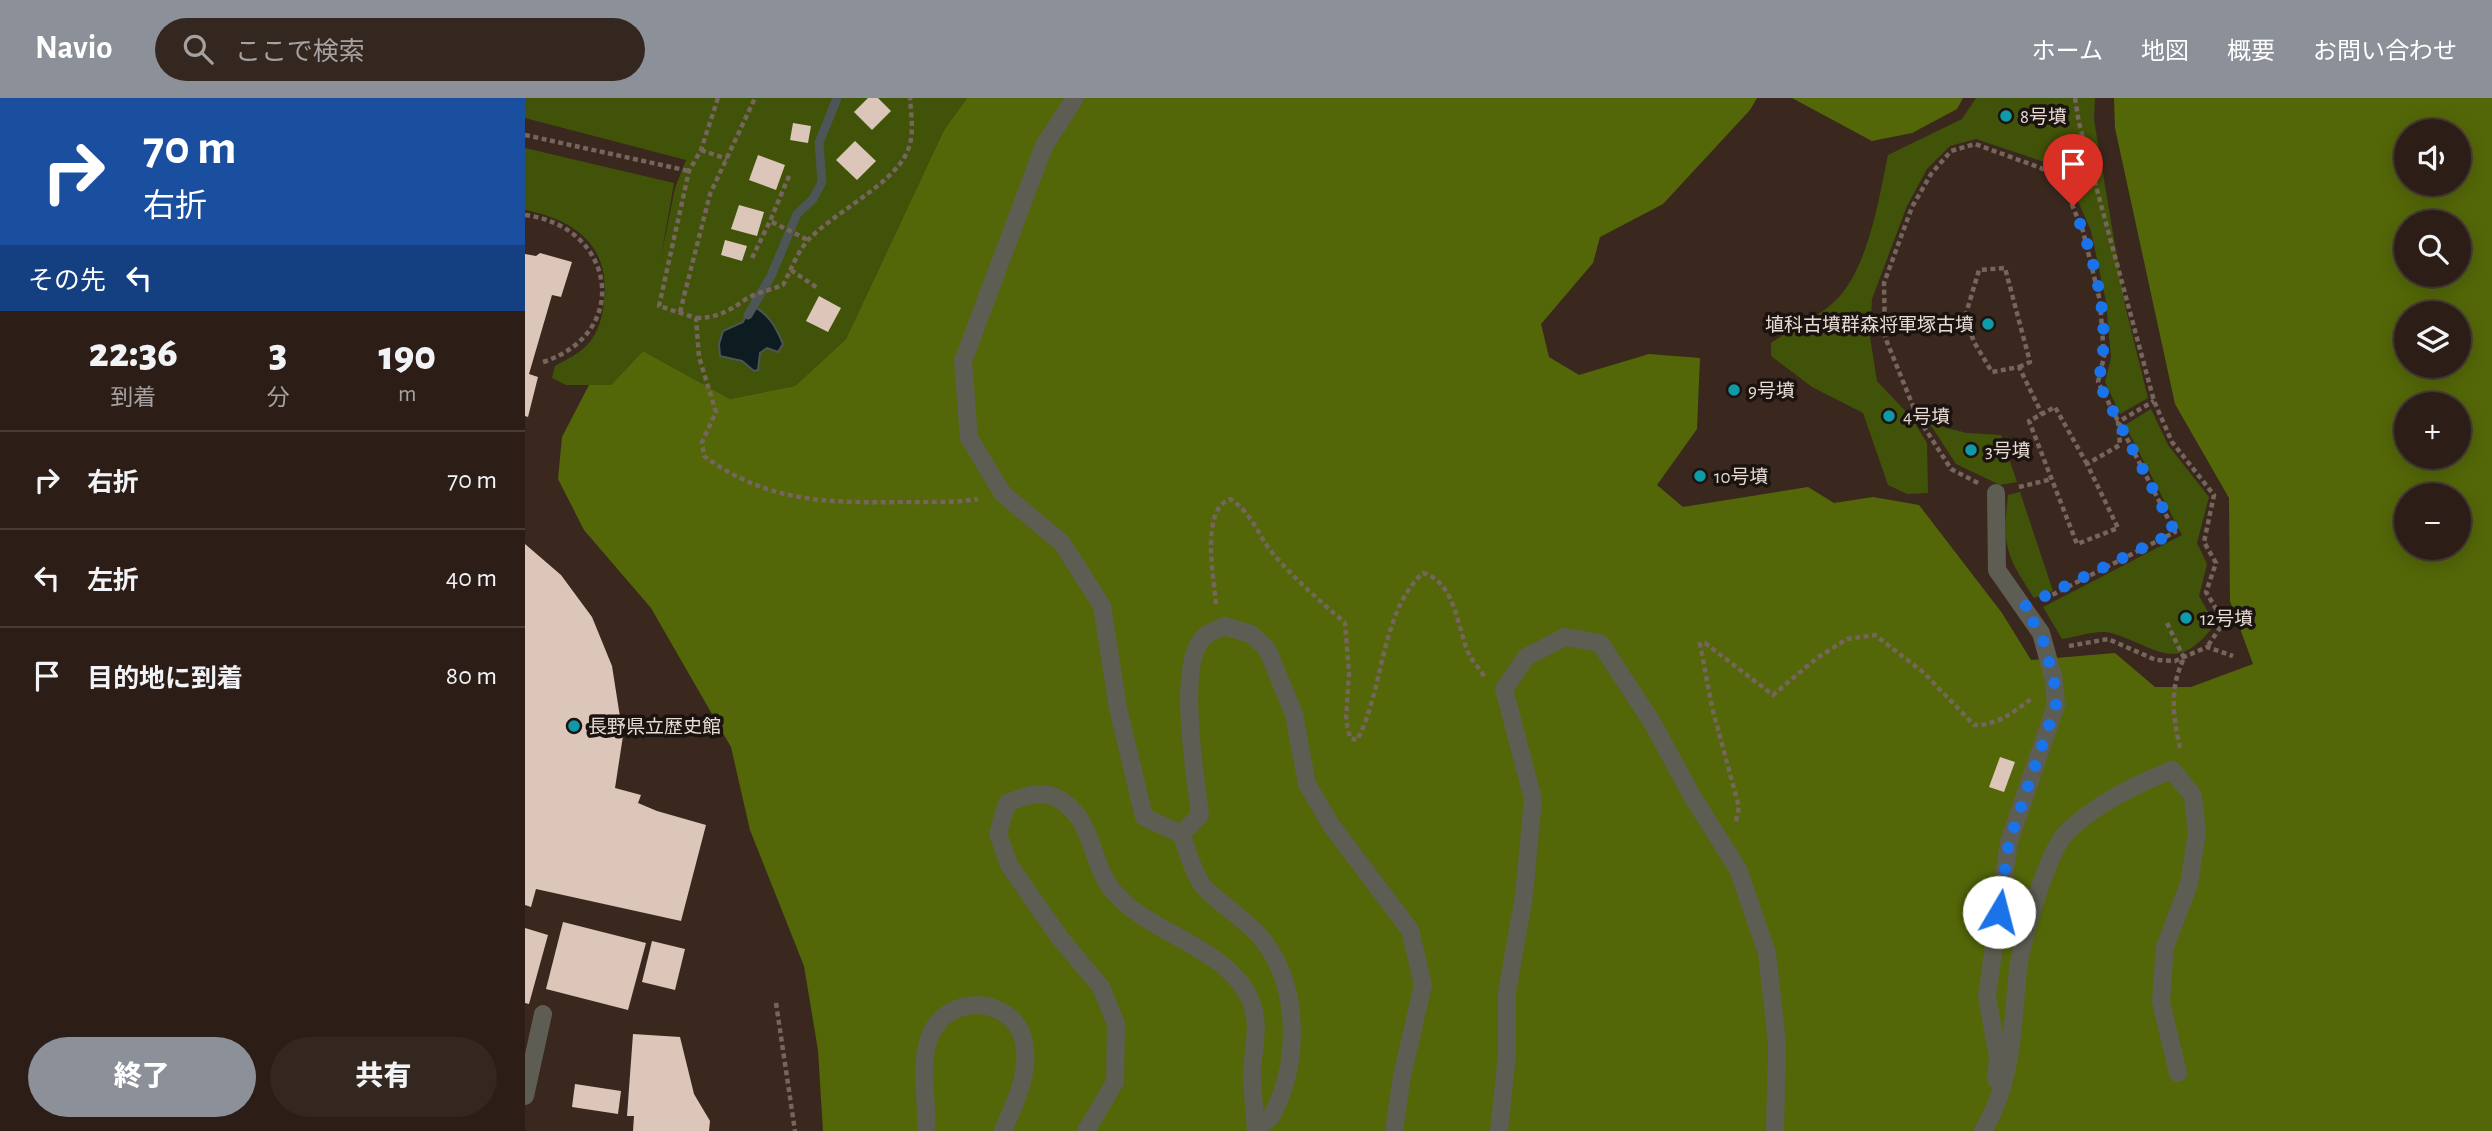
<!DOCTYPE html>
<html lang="ja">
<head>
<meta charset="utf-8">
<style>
  :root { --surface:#2c1e17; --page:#342720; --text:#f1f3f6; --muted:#a6a2a1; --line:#483c36; --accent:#8c9099 }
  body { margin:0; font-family:"Alegreya Sans","Noto Sans JP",sans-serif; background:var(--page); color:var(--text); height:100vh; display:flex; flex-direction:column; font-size:26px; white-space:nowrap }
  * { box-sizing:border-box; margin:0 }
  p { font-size:23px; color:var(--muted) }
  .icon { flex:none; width:38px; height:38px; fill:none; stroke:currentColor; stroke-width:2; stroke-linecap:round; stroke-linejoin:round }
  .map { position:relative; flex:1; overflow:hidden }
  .details { display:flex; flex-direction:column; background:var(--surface); width:525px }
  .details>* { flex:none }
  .top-card { background:#1a4fa0; color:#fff; overflow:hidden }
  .tools { position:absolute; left:1869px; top:21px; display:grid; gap:14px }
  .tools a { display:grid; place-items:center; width:77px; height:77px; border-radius:50%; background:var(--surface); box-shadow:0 4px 18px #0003,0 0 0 2px var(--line); font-size:35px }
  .pin { position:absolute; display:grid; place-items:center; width:60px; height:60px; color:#fff; margin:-72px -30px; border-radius:50% 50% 50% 0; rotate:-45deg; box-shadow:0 0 7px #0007 }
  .pin .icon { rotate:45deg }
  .me { position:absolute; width:77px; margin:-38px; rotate:8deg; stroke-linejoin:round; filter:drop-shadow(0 0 5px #0008) }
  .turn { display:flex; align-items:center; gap:24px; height:147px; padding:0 28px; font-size:32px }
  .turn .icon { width:91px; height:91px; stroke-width:2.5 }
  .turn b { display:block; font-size:49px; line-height:60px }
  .then { display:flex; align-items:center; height:66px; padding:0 28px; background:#0003; gap:14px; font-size:26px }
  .eta { display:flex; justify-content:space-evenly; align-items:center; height:119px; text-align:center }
  .eta b { font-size:42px; font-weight:800; line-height:49px }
  .button { display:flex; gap:14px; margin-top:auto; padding:14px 28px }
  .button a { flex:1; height:80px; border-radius:42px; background:var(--accent); color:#fff; font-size:28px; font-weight:800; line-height:80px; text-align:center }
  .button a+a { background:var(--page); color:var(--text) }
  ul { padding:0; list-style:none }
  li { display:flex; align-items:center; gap:21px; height:98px; padding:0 28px; border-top:2px solid var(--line) }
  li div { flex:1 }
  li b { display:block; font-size:26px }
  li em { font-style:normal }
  header { display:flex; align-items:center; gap:42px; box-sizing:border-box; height:98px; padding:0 35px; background:var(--accent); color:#fff }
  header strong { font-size:33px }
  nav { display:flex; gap:38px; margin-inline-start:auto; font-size:24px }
  .search { width:490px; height:63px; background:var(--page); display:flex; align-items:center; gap:18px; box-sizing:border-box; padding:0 24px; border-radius:38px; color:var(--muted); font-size:26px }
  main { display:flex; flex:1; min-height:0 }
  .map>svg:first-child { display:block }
  .green { fill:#415209 }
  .forest { fill:#536708; fill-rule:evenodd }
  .water { fill:#0c1c20; stroke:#4e5556; stroke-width:2 }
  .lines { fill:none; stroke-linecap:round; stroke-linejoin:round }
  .stream { stroke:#4e5556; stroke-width:9 }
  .building { fill:#dcc5b9 }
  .path { stroke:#75655d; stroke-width:4.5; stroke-dasharray:5 3.5; stroke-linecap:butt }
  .lane { stroke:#5e5d54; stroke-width:18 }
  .street { stroke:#5e5d54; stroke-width:18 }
  .route { stroke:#1a73e8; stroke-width:12; stroke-dasharray:0 21.6 }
  .culture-dot { fill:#0f9aa8; stroke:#1b130f; stroke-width:2.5 }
  .labels { text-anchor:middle; stroke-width:7; stroke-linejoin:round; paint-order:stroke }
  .poi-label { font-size:19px; fill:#e7dbd4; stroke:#1b130f; text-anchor:start }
</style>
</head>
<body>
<header>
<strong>Navio</strong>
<div class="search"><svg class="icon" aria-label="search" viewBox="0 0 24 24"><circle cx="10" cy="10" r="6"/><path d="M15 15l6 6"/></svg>ここで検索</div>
<nav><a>ホーム</a><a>地図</a><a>概要</a><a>お問い合わせ</a></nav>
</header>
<main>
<section class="details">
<div class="top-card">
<div class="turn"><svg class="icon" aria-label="right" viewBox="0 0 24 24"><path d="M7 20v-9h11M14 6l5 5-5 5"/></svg><div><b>70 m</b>右折</div></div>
<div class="then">その先<svg class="icon" aria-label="left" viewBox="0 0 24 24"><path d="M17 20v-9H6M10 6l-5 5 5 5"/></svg></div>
</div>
<div class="eta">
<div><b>22:36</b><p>到着</p></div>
<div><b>3</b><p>分</p></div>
<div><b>190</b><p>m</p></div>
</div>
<ul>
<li><svg class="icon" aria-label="right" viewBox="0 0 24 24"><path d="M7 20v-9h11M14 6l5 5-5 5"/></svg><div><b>右折</b></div><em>70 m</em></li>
<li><svg class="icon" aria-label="left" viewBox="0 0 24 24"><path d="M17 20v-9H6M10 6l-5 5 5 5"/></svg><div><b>左折</b></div><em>40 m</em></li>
<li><svg class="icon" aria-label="arrive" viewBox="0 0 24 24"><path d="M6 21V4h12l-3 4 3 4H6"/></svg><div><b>目的地に到着</b></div><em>80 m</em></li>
</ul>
<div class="button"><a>終了</a><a>共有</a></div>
</section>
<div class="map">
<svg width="1967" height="1033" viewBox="0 0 1967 1033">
  <rect width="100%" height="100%" fill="#3a281f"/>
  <g class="green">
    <path d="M0,0H442L419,32L321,241L270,288L205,301L118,253L86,287H41L27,280L30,268C40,262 54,256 62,247C73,236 78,218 79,202C85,147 50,122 0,112V50L149,85L136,159L150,90L161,62L0,20Z"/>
    <path d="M1451,0H1570L1569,22L1600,207L1623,300L1595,316L1580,284L1586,260L1581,204L1566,133L1543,80L1519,64L1451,41L1425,48L1402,71L1382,108L1347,201L1345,239L1352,283L1386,319L1402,345L1403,395L1382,396L1363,387L1338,315L1287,289L1246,258V245C1266,231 1292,220 1309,204C1343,173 1354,100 1363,57L1437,21Z"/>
    <path d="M1626,311L1643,347L1684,399L1672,445L1682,466L1674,498L1690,526C1651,579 1632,548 1586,535C1573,531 1551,539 1537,541L1518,509L1657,437L1600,327Z"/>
    <polygon points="1415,323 1418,329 1442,335 1476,337 1492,384 1475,387 1431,366 1405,326"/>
    <path d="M1495,394L1528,493L1509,500C1481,457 1477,449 1483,397Z"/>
  </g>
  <g class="forest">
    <path d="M442,0H1232L1225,12L1138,106L1075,139L1068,165L1016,226L1024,259L1054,277L1124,256L1175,260L1172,331L1132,387L1158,409L1283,389L1309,405L1348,399L1394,407L1477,515L1506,562L1590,555L1630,589H1666L1728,566L1705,503L1704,400L1650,306L1590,30L1589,0H1967V1033H298L293,952L279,868L225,732L206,649L126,510L59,432L33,381L37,339L64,287H86L118,253L205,301L270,288L321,241L419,32ZM1881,33H1934V86H1881ZM1881,124H1934V177H1881ZM1881,215H1934V268H1881ZM1881,306H1934V359H1881ZM1881,397H1934V450H1881Z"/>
    <polygon points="1267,0 1438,0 1432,11 1387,35 1347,43"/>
  </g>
  <path class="water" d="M225,207C243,214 251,229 258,246L253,254L242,250L235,255L233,272L229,273L217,263L195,258L194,246L198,233L218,224Z"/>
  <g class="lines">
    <polyline class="stream" points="223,217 246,178 272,116 288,101 297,84 294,45 312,0"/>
  </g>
  <g class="building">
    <polygon points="343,0 353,0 366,13 347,32 329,14"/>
    <polygon points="268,25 286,28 283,45 265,42"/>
    <polygon points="330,43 351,63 332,82 311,62"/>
    <polygon points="233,57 260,67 251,92 224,82"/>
    <polygon points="214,107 239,114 232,138 206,131"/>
    <polygon points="200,142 222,148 217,163 196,157"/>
    <polygon points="15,155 47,164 36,199 27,197 4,276 13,279 3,319 0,318 0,156 11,158"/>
    <polygon points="294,198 316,210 303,234 281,223"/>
    <polygon points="0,446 36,477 67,519 87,568 98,638 90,690 116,697 113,705 132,713 181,727 156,823 11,791 6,809 0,807"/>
    <polygon points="1475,659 1490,664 1479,694 1464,689"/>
    <polygon points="38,824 121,845 103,912 21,891"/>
    <polygon points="0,830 23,837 4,906 0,905"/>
    <polygon points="127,843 160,851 150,892 117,884"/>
    <polygon points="108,936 155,939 169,996 185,1023 184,1033 108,1033 109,1018 102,1018"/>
    <polygon points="50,986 96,993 93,1016 47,1009"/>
  </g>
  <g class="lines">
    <g class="path">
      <path d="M193,0L176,52L164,73L134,208L171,220L174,259L191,314L177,344L179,358C243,405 303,405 378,404C403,404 429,405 453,401"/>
      <polyline points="1550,0 1554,25 1629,303 1647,344 1689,397 1679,444 1691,465 1681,494 1699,524 1682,549"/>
      <polyline points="0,37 164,73"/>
      <polyline points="176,52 202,61"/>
      <polyline points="264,78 245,123 283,142"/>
      <path d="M0,117C90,128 108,235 18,264"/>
      <polyline points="227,160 245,123"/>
      <polyline points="266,172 294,191"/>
      <polyline points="155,214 185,96 230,0"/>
      <path d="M171,220C192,220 204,213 221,201C231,195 246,192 258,187C266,172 273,152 285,140C312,113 369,85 382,54C390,38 386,17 385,0"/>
      <polyline points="1494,269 1505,264 1480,170 1454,172 1440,219 1449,244 1467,274 1494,269 1517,316"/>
      <polyline points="1562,366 1530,309 1504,323 1552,446 1593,430 1562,366 1595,347 1593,324 1629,303"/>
      <polyline points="1453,385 1426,371 1392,318 1360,239 1359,185 1387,109 1406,76 1426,53 1450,46 1516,70 1537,83 1558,133 1575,203 1579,259 1573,284 1650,434 1519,501"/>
      <polyline points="1494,389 1527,381"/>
      <path d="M691,506C689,480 675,412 705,401C725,413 732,434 745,452C767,479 794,502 820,525L824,575L821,622L825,640L832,642C859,593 855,514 898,475C930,484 932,528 943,554C947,563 954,570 959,578"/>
      <polyline points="1642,525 1659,560"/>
      <polyline points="1544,548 1583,541 1631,562 1650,563 1682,549 1708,558"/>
      <path d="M1655,650C1648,618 1644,591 1659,560"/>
      <path d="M1211,723L1214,709L1187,609L1175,546L1180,545L1248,597L1292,560L1322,541L1350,537L1398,574L1449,627C1471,628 1489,614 1506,601"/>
      <polyline points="251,905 270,1033"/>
    </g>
    <g class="lane">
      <path d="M550,0L519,48L438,263L444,340L478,396L537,445L577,508L593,610L619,719L656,736L675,717C671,680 650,563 680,538C684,534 693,531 699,528L726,536L742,551L769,616L782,686L806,727L885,832L898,887L877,978L869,1033"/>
      <path d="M656,736C663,751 668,778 680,790C702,813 732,827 748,857C774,902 772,968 749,1013C746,1021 737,1027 731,1032"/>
      <polyline points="1471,981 1473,960 1462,898 1484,744 1531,607 1529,582 1516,535 1472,472 1471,395"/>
      <polyline points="974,1033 982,957 982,894 999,798 1008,701 979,591 1001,559 1040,539 1075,545 1127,624 1167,698 1213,771 1242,855 1252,945 1250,1033"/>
      <path d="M1458,1033C1488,984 1487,929 1493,873C1496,844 1522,754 1542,734C1572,705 1610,687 1647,672L1668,698L1672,735L1664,786L1640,849L1636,904L1653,975"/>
    </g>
    <g class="street">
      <polyline points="0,998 18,916"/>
      <path d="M401,1033C403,1003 393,964 406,936C423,896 485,898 498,940C507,972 490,1004 478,1033"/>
      <path d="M561,1033L590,984L591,926L576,889L535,840L484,767L473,736L482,705C500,698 518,690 537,703C570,725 565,766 589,794C625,837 707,850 727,906C735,929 728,951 727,975C727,994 730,1014 731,1033"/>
    </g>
  </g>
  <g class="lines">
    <path class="route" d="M1474,814L1484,744L1531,607L1529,582L1516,535L1498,509L1650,434L1573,284C1588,228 1570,160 1548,108"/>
  </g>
  <g class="culture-dot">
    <circle cx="1481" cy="18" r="7"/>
    <circle cx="1463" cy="226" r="7"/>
    <circle cx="1209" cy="292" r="7"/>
    <circle cx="1364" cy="318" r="7"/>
    <circle cx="1446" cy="352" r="7"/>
    <circle cx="1175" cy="378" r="7"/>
    <circle cx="1661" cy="520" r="7"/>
    <circle cx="49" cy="628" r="7"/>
  </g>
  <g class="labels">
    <g class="poi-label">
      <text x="1495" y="25">8号墳</text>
      <text x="1449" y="233" text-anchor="end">埴科古墳群森将軍塚古墳</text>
      <text x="1223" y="299">9号墳</text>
      <text x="1378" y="325">4号墳</text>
      <text x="1460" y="359">3号墳</text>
      <text x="1189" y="385">10号墳</text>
      <text x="1675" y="527">12号墳</text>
      <text x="63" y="635">長野県立歴史館</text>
    </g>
  </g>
</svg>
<div class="tools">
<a><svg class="icon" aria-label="sound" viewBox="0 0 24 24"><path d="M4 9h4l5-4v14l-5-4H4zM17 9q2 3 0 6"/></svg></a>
<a><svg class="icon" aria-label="search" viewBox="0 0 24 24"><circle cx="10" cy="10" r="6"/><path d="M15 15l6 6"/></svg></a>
<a><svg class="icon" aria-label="layers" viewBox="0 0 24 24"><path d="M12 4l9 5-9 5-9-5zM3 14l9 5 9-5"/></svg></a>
<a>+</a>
<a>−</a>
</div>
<div class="pin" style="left:1548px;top:108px;background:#d93025"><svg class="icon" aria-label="arrive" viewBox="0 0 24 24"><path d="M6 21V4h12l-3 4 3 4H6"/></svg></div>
<svg class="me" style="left:1474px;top:814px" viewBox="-20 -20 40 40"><circle r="19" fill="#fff"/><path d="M0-13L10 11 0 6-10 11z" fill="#1a73e8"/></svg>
</div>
</main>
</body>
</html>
